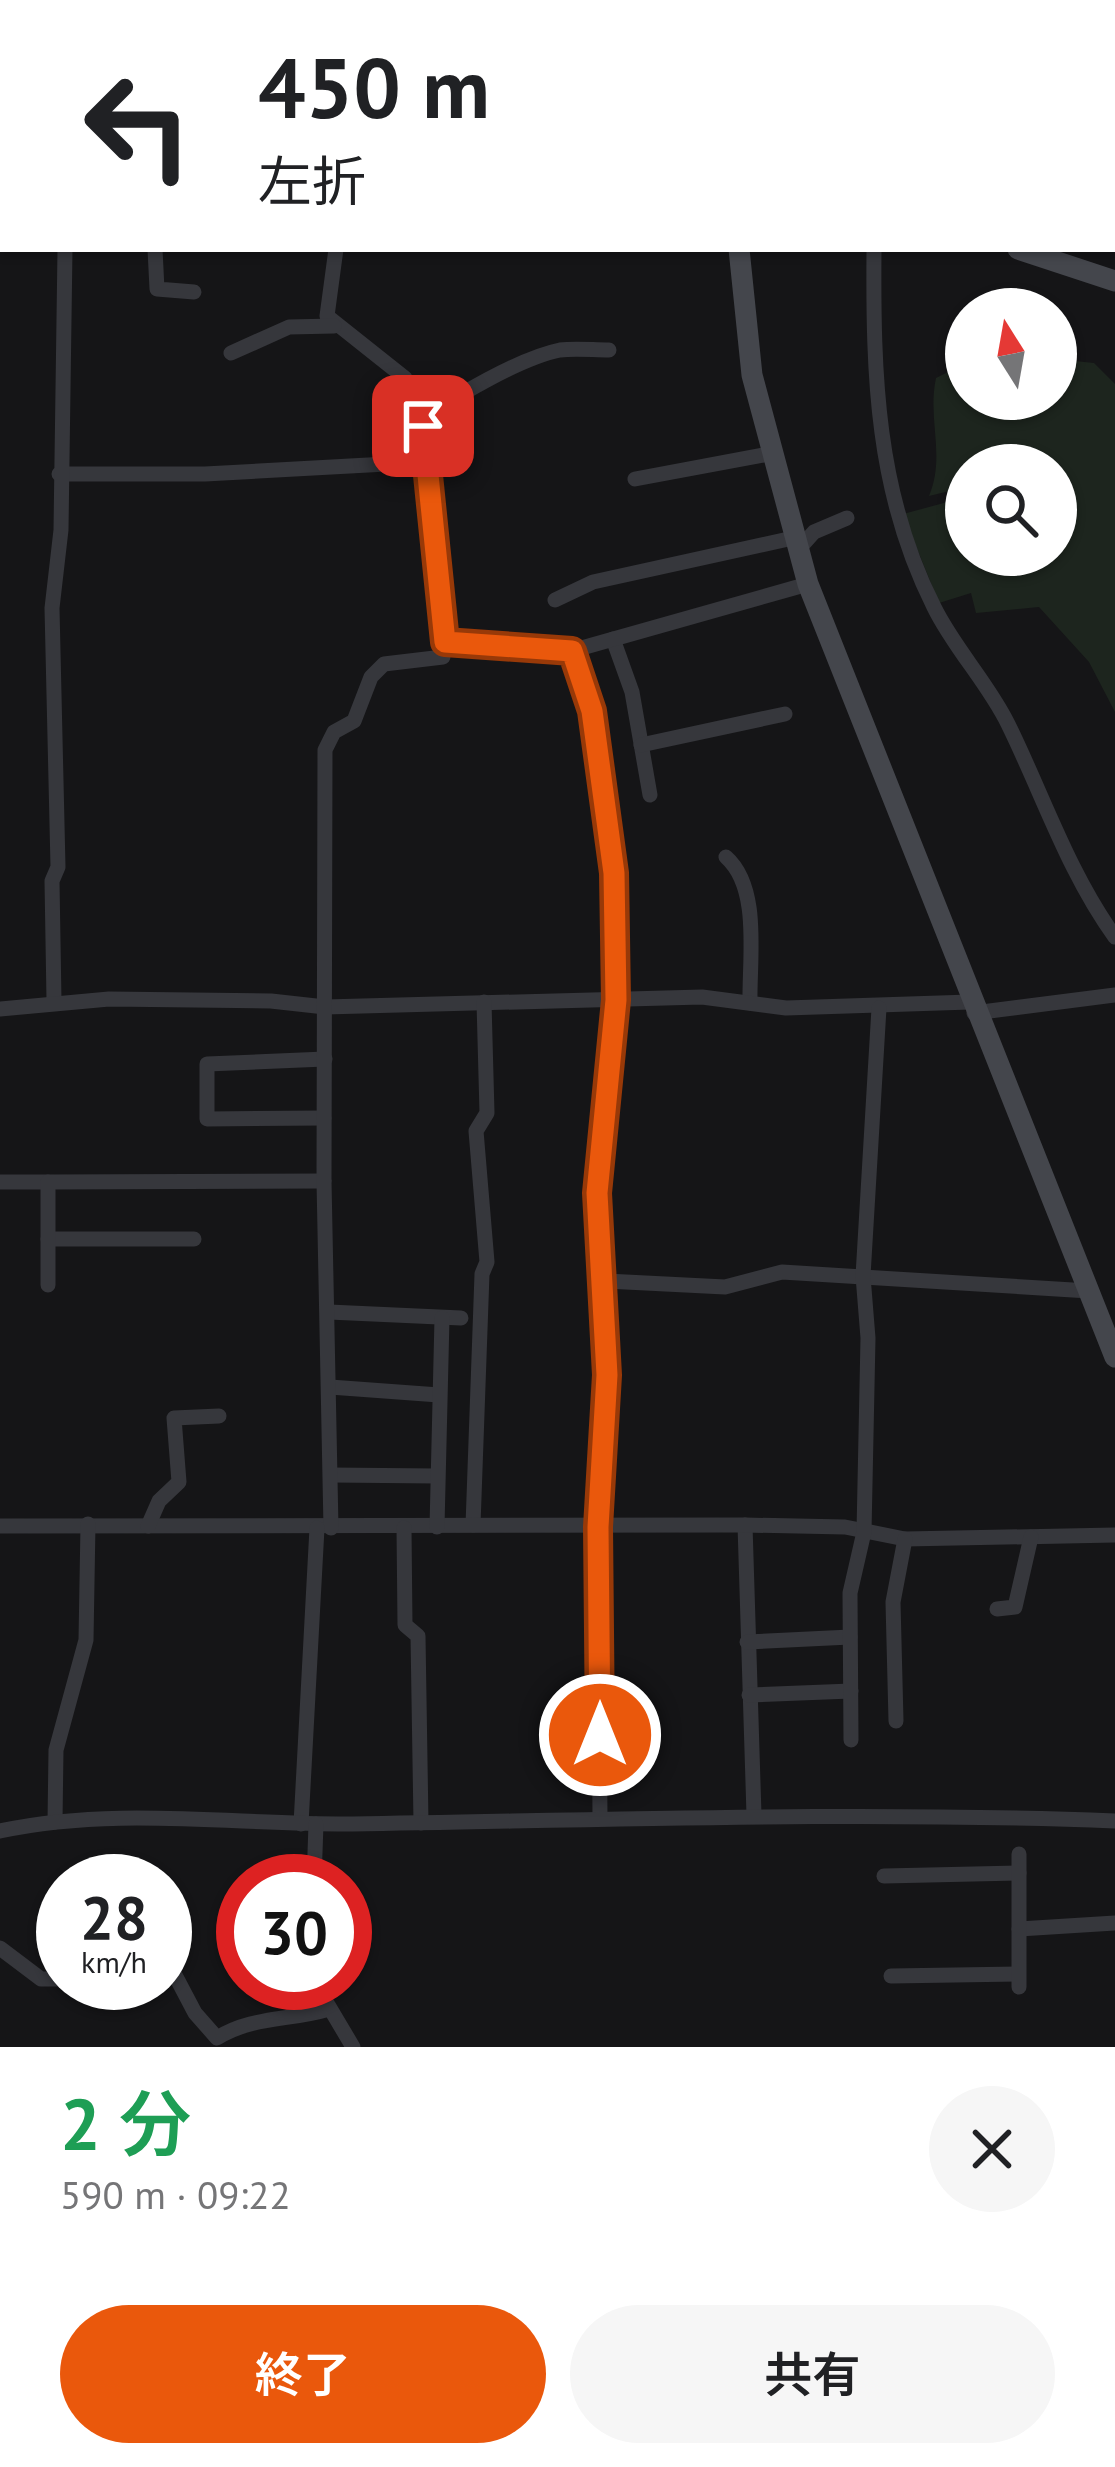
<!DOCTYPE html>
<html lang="ja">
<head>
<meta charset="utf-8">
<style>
  :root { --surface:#fff; --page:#f6f6f6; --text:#202124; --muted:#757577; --accent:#ea580c }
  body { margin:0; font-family:"PT Sans","Noto Sans JP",sans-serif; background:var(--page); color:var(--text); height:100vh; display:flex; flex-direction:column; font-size:45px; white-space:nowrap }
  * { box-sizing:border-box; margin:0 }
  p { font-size:39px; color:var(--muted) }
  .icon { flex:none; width:66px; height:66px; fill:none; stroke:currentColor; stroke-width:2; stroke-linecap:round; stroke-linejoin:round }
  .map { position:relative; height:2047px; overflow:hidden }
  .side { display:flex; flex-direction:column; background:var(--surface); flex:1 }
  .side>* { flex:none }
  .banner { position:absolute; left:0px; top:0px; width:1116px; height:252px; box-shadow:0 3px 9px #0004; background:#fff; color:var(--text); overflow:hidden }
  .needle { width:78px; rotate:349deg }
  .controls { position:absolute; left:945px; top:288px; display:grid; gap:24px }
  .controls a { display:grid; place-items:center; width:132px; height:132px; border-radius:50%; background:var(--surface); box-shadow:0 3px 9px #0004; font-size:60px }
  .speed { position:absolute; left:36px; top:1854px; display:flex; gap:24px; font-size:60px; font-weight:700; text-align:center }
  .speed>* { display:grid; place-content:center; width:156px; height:156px; border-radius:50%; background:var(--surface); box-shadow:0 3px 9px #0004; line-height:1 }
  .speed small { font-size:30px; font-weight:400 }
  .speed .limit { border:18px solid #d22; background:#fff; color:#111 }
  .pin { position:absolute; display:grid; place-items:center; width:102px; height:102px; color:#fff; margin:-51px; border-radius:24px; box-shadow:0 6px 18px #0006 }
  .me { position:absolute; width:132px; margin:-66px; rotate:0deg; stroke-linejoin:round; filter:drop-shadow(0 0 9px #0008) }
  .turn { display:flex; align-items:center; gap:42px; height:252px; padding:0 60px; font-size:54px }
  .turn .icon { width:156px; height:156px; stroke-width:2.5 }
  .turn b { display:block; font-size:84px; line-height:102px }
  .round { display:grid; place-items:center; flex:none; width:126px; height:126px; border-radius:63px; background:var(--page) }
  .overview { display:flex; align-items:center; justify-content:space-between; height:204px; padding:0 60px }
  h1 { font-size:72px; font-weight:600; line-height:90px; color:#1e9e55 }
  .primary-button { display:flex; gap:24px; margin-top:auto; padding:24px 60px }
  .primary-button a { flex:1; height:138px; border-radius:72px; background:var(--accent); color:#fff; font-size:48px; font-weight:600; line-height:138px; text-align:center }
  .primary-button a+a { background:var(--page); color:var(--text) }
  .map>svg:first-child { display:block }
  .green { fill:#1d251e }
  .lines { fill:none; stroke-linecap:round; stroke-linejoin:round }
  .street { stroke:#36373c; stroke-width:15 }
  .secondary { stroke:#44464c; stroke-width:21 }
  .route-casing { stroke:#983908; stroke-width:30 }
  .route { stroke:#ea580c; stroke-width:21 }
</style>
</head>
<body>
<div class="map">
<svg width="1115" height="2047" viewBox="0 0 1115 2047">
  <rect width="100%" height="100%" fill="#151517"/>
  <path class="green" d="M1056,359L1094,363L1115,384V712L1089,662L1039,607L976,613L971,593L939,603L903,514L966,497V555H1008L1011,563L1027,555H1056V465H966V487L929,496C946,455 927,420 936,378L966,363V399H1056Z"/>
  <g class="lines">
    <g class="street">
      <polyline points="84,0 84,3"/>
      <polyline points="954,0 954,3"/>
      <polyline points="193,3 193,0"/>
      <polyline points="891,3 891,0"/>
      <polyline points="155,249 157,289 194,292"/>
      <polyline points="336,249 327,316 405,378 424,424"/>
      <path d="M874,249C873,375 876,492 934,607C954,648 988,683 1008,724C1043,795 1068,872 1115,937"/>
      <polyline points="231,353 289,327 334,326"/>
      <polyline points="59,474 205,474 423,462"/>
      <polyline points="635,479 769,454"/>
      <polyline points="797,551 814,532 847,518"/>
      <polyline points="555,600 593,582 793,538"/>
      <polyline points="613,639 632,692 650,795"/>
      <polyline points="445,642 571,651 808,584"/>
      <polyline points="571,651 593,711 614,873 616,1000 597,1193 607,1375 598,1527 600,1818"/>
      <polyline points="641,745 785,714"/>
      <path d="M726,857C761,888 749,959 750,1003"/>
      <polyline points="54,1001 52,881 58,867 52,608 61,530 65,249"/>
      <polyline points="0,1009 109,999 271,1001 325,1007 702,997 786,1008 970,1002"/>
      <polyline points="974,1013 1115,995"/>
      <polyline points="324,1118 207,1119 207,1064 325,1059"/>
      <polyline points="0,1182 48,1182"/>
      <polyline points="48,1239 194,1239"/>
      <polyline points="606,1281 725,1287 782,1272 1089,1291"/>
      <polyline points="48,1285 48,1182 324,1181"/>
      <polyline points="329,1312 461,1318"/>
      <polyline points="330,1387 439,1395"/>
      <polyline points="331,1475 436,1476"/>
      <polyline points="473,1525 482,1274 487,1262 476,1131 487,1113 484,1002"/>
      <polyline points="745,1525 754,1815"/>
      <polyline points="0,1526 745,1525 845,1527 905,1539 1115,1535"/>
      <polyline points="148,1526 159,1501 179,1482 174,1418 219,1416"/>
      <polyline points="437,1527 442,1318"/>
      <path d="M331,1528L324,1181L325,750L334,732L354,721L371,677L384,664L443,657L424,424C446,398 525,357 560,350C575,348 593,350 609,350"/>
      <polyline points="404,1528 405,1625 418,1636 421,1823"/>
      <polyline points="997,1609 1015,1607 1031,1537"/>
      <polyline points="747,1642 850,1637"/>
      <polyline points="749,1695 851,1691"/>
      <polyline points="896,1721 893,1602 905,1539"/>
      <polyline points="851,1740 850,1593 864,1532 868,1338 863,1276 879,1008"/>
      <polyline points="55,1822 56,1750 86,1640 88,1524"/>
      <polyline points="301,1824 317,1528"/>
      <path d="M0,1831C116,1806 236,1825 353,1824C607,1820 861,1811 1115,1821"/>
      <polyline points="884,1876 1019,1873"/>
      <polyline points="314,1881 316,1824"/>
      <polyline points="1019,1929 1115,1923"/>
      <polyline points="0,1948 41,1979 63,1979"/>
      <path d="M165,1976L175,1975L195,2013L217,2038C252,2016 289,2021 329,2009"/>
      <polyline points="891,1976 1018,1974"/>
      <polyline points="315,1983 353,2047"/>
      <polyline points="1019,1987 1019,1854"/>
    </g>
    <g class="secondary">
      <polyline points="719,0 719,3"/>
      <polyline points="789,0 789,3"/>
      <polyline points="0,194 3,194"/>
      <polyline points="1113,199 1115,200"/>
      <polyline points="739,249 752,375 808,584 1115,1357"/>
      <polyline points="1018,249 1115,281"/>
    </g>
  </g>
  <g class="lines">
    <defs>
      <polyline id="route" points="423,426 445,642 572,651 592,711 614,873 616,1000 597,1193 607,1375 598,1527 600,1735"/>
    </defs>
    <use href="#route" class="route-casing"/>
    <use href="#route" class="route"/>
  </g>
</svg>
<div class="controls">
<a><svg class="needle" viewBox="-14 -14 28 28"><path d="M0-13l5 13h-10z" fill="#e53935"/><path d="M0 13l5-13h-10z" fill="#757577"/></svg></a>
<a><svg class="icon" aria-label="search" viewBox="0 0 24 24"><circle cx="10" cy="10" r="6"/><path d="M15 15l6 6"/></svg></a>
</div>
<div class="speed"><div>28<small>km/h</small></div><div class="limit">30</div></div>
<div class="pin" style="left:423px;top:426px;background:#d93025"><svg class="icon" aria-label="arrive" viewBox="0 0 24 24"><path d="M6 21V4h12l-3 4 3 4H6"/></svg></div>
<svg class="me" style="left:600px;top:1735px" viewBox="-20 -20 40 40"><circle r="17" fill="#ea580c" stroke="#fff" stroke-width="3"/><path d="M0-11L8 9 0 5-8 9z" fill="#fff"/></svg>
<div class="banner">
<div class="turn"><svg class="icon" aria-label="left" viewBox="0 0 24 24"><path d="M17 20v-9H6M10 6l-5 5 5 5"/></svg><div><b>450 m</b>左折</div></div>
</div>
</div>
<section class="side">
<div class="overview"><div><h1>2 分</h1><p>590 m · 09:22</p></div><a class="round"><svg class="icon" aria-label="close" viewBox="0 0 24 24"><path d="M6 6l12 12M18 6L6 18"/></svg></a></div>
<div class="primary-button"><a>終了</a><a>共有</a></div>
</section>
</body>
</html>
